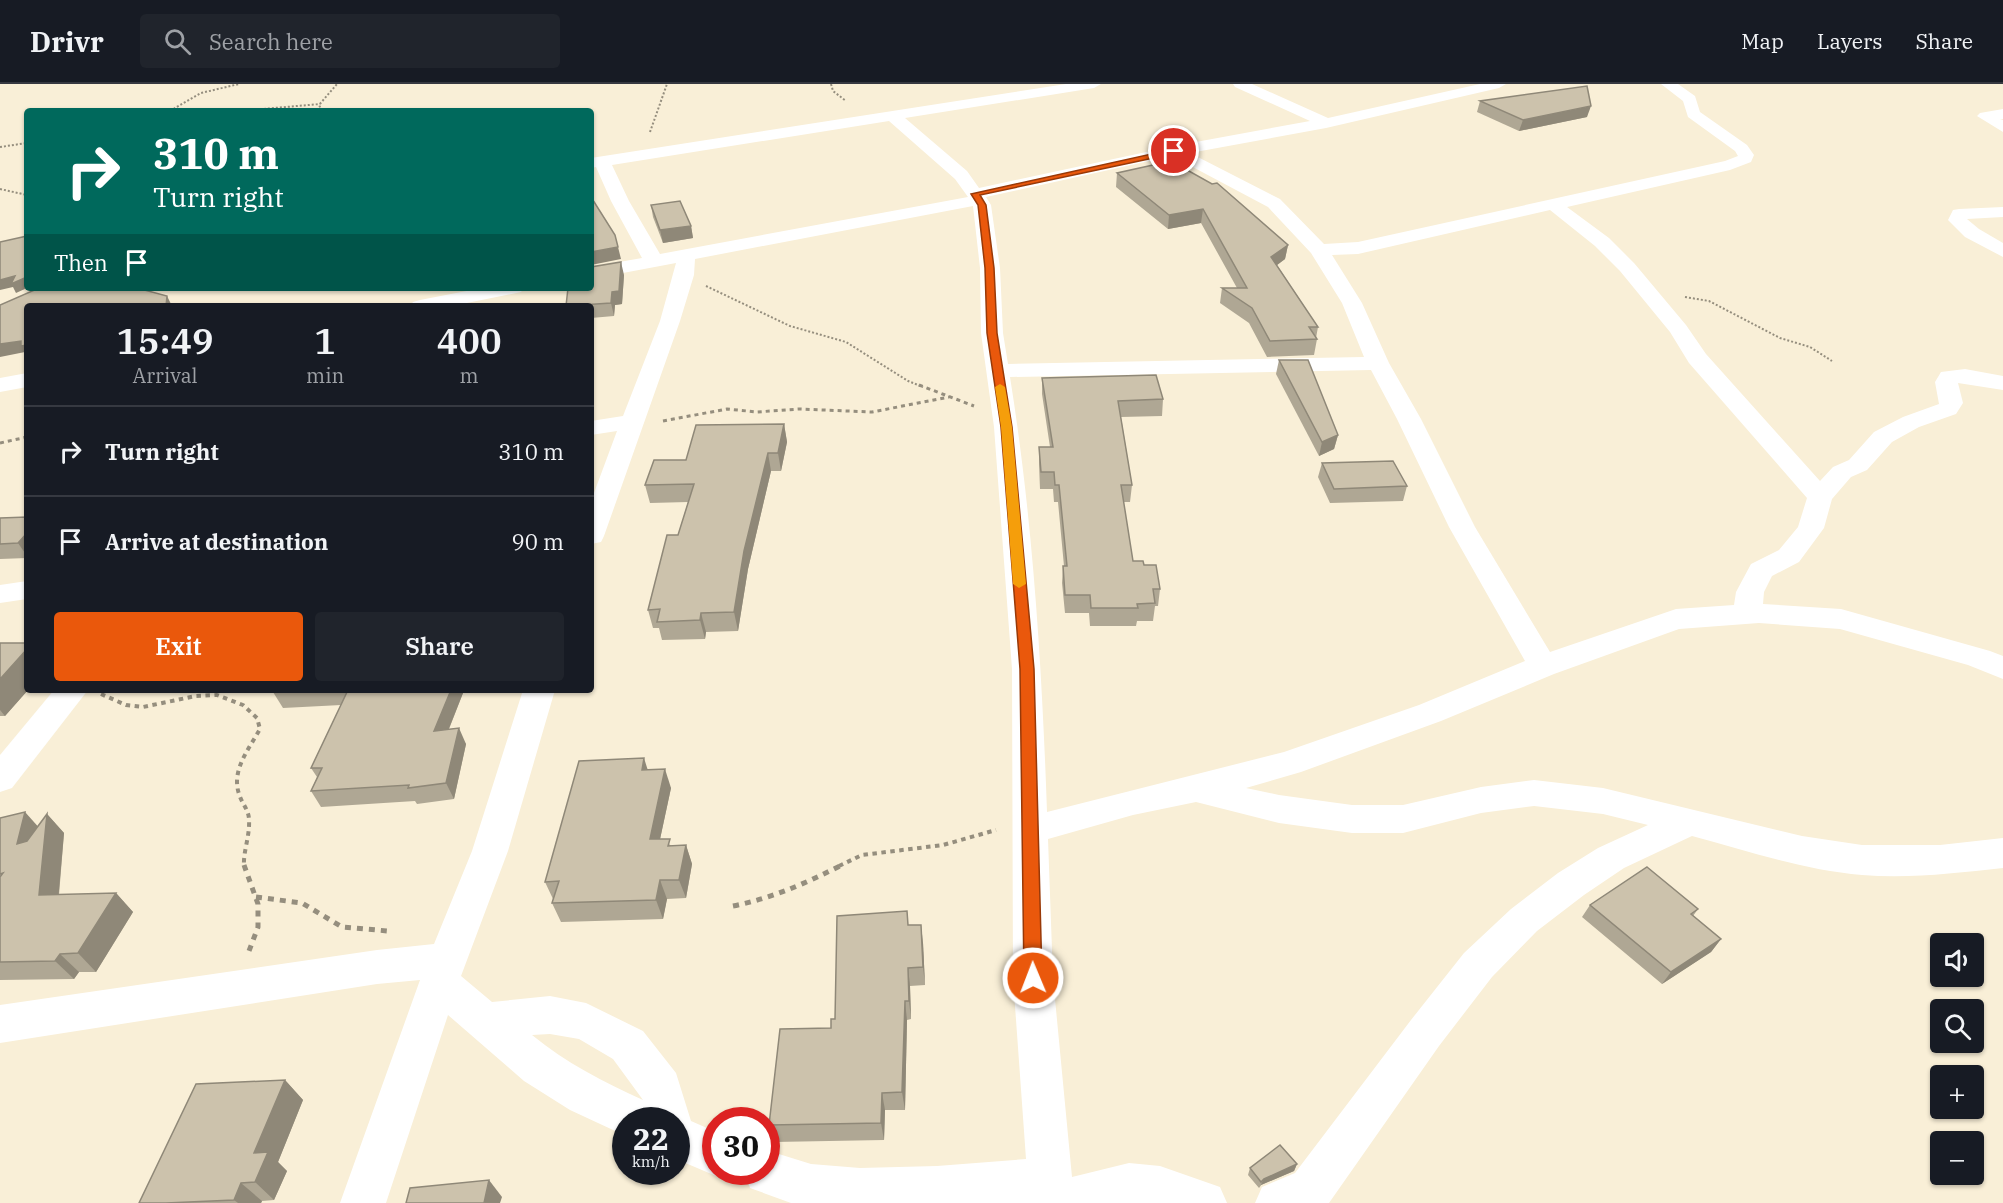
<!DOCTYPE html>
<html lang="en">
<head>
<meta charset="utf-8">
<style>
  :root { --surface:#171b24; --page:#20242c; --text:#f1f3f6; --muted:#9ea1a6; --line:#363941; --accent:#ea580c }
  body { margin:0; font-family:"IBM Plex Serif",serif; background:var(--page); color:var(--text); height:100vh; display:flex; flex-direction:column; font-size:22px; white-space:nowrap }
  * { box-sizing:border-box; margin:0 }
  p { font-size:20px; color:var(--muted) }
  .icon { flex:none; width:33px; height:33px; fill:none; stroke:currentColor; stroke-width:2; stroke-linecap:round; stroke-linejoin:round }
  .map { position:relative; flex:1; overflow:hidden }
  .drawer { position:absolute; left:24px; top:219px; width:570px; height:390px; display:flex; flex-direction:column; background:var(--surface); border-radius:6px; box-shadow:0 2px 4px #0004 }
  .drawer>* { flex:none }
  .top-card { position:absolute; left:24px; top:24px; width:570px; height:183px; border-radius:6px; box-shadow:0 2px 4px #0004; background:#00695c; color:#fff; overflow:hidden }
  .tools { position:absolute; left:1930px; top:849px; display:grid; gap:12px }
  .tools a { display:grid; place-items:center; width:54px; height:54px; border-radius:6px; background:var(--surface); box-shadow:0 2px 4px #0004; font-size:30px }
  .speed { position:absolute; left:612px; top:1023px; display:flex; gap:12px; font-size:30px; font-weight:700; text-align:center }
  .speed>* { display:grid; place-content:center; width:78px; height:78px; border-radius:50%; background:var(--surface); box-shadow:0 2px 4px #0004; line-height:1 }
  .speed small { font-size:15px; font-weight:400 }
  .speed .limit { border:9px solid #d22; background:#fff; color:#111 }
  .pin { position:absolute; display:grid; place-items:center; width:51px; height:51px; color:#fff; margin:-26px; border:3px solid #fff; border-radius:50%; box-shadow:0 2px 6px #0007 }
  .me { position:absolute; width:66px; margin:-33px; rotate:359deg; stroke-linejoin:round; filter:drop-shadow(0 0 4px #0008) }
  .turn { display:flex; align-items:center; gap:21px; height:126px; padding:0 30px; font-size:27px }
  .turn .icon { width:78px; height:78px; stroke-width:2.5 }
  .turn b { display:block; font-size:42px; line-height:51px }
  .then { display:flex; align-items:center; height:57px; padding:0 30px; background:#0003; gap:12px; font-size:22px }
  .eta { display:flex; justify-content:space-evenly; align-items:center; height:102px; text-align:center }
  .eta b { font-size:36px; font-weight:600; line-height:42px }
  .button { display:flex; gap:12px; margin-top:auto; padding:12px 30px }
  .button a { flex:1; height:69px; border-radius:6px; background:var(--accent); color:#fff; font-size:24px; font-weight:600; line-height:69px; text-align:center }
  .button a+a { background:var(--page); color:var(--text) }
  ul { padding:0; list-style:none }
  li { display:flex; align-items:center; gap:18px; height:90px; padding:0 30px; border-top:2px solid var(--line) }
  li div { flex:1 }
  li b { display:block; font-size:22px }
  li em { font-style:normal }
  header { display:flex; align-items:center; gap:36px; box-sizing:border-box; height:84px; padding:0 30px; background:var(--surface); border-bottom:2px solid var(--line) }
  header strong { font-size:28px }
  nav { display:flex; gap:33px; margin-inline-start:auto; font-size:21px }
  .search { width:420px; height:54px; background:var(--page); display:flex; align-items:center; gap:15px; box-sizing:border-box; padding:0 21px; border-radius:6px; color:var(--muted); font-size:22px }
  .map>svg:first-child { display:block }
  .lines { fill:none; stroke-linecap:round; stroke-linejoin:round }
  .path-far3 { stroke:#958e7e; stroke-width:2; stroke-dasharray:2 2; stroke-linecap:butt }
  .path-far2 { stroke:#958e7e; stroke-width:3; stroke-dasharray:4 4; stroke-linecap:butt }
  .path-far1 { stroke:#958e7e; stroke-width:4; stroke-dasharray:4.5 4.5; stroke-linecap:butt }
  .path { stroke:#958e7e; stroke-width:5; stroke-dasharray:6 6; stroke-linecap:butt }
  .street { fill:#fff; fill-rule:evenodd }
  .wall { fill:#afa794 }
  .shaded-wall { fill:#8f8878 }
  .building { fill:#ccc2ac; stroke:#8f8878; stroke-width:1.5 }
  .route { fill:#ea580c; stroke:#983908; stroke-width:1.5 }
  .slow { fill:#f59e0b }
</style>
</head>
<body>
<header>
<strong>Drivr</strong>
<div class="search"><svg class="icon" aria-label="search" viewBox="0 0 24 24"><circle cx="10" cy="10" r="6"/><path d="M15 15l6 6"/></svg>Search here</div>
<nav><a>Map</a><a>Layers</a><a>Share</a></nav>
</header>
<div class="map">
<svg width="2003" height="1119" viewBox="0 0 2003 1119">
  <rect width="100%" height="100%" fill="#f9efd7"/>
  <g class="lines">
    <g class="path-far3">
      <polyline points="831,0 833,7 846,17"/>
      <polyline points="170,27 201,9 239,0"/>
      <polyline points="240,27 320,20"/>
      <polyline points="322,27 319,21 337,0"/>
      <polyline points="650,48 667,0"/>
      <polyline points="0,63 27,59"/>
      <polyline points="0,105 27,111"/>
      <polyline points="706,202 790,242 846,258 908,297 923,303"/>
      <polyline points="1685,213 1709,217 1780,254 1810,263 1832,277"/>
    </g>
    <g class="path-far2">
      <polyline points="919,301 974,322"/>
      <polyline points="663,337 727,325 757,328 799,325 872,328 949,313"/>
      <polyline points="0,359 27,353"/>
    </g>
    <g class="path-far1">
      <path d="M101,610L126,621L143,623L196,612L217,611L243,621L257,634L260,645C249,665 231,686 239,710C242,720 249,726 249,736C250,752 243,768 244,782"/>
      <polyline points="839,782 862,771 943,761 996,746"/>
    </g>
    <g class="path">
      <polyline points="244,781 258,820 258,843 249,867"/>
      <polyline points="256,813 302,819 342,843 388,847"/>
      <path d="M733,822C773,814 806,799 842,781"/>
    </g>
    <g class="street">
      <path d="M1066,0H1101L1094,4L905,34L967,87L979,104L1174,62L1310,37L1235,3L1233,0H1252L1328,34L1480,0H1506L1499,4L1326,44L1190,69L1280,115L1324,160L1358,158L1725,77L1738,72L1735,67L1688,33L1683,17L1661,0H1678L1695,12L1700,28L1747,61L1754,71L1751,78L1730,86L1567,123L1609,154L1634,179L1686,241L1706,270L1820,397L1833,383L1849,376L1874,348L1903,333L1939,320L1935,298L1941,288L1965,285L2003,292V306L1958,299L1963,319L1956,330L1919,343L1892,358L1867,386L1851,393L1832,415L1824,444L1799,478L1772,492L1764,508L1763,520L1841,525L1990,567L2003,572V595L1968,581L1840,545L1759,539L1679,545L1554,590L1441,637L1301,688L1246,704L1279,711L1352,721H1403L1481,703L1534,696L1603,704L1802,752L1862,761H1940L2003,754V784C1956,789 1909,795 1862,791C1804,786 1748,767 1692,752L1624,784L1584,811L1537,847L1492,893L1439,962L1329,1119H1255L1262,1103L1295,1089L1411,936L1464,869L1511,825L1558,789L1598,764L1648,741L1603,730L1534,722L1481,729L1403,749H1352L1279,739L1196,718L1133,731L1048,755L1053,894L1072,1093L1129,1079L1160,1082L1220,1103L1227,1119H791L750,1104L744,1088H766V1066L811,1080L860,1084L937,1082L1026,1075L1013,894L1012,585L994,343L981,249L980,184L973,122L695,175L694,191L680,237L604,452L601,458L591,460V417L617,347L591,351V337L623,332L660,237L676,179L591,195V183L642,174L611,117L596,83L591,84V74ZM889,37L955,95L968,113L660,170L629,117L612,81ZM1172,72L1268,123L1311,169L1342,219L1364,273L1008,280L1003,249L1000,184L991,121L986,113ZM1550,126L1595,162L1620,187L1670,248L1689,279L1807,414L1798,443L1779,466L1751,480L1736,508L1734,521L1676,525L1550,568L1475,443L1421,335L1389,279L1362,219L1332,171L1358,170ZM1371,286L1397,335L1449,443L1525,577L1419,621L1284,668L1047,728C1042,583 1033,437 1010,293Z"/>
      <polygon points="2003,25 2003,35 2000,35 2003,36 2003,48 1977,32 1980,29"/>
      <polygon points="2003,123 2003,133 1967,135 1979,145 2003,159 2003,173 1965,153 1948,136 1953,126 1959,125"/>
      <polygon points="482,204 524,204 521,208 452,222 410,222 413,218 420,216"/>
      <polygon points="27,289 27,303 0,308 0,294"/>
      <polygon points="27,497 27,515 0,519 0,501"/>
      <polygon points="54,606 88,606 12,704 0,708 0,671"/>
      <path d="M523,606H555L508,767L461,892L492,918L550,912L586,919L643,947L676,989L691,1037L716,1048V1088H727L716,1092L676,1075V1036H626V1052L570,1026L524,997L448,931L386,1119H340L420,896L377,900L0,959V921L377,866L434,860L472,767ZM550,950L579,955L613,975L643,1016C604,998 566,979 532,951Z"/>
    </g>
  </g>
  <g class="wall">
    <polygon points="1480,17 1587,33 1519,47 1477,28"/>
    <polygon points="1117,89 1288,161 1285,175 1277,181 1318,243 1316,254 1317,255 1314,271 1267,273 1249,239 1220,219 1222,204 1237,204 1201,139 1168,145 1116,103"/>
    <polygon points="651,121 691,142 693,154 663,159 653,133"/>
    <polygon points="624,191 622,220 615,221 614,232 591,234 591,222 566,222"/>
    <polygon points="1279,276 1338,351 1334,365 1319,372 1276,290"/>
    <polygon points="1042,294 1163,315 1162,332 1121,333 1132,401 1130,418 1123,418 1133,477 1144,481 1160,505 1158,522 1155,522 1153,537 1137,537 1136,542 1090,542 1089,529 1065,529 1062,499 1063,482 1064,482 1058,418 1054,418 1053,405 1040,405 1039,380 1039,363 1050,363 1042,310"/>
    <polygon points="784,340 787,358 781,387 771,387 748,485 738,547 706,548 705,555 662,556 659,544 653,544 648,526 678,451 688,418 650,419 645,401"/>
    <polygon points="1322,379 1407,402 1403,417 1330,419 1318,393"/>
    <polygon points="27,433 27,474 0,475 0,434"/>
    <polygon points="0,559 27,606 28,606 5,632 0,632"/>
    <polygon points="274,606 462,606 463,609 449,645 466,660 454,715 417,720 415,717 321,723 311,707 317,693 311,684 341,621 283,624 273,608"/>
    <polygon points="648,685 671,704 660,755 672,762 686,761 692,780 686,814 667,815 663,835 561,838 552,819 553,815 545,798"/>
    <polygon points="47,730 64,749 59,811 116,809 133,828 96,888 79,888 74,895 0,896 0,734 38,742"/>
    <polygon points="1590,821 1698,825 1693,832 1721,855 1711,868 1662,900 1582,833"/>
    <polygon points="907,827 908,841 923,859 925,901 910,902 911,935 907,936 905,1026 885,1026 884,1056 774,1058 769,1041 831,944 835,935"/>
    <polygon points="285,996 303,1016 278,1078 287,1087 274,1116 262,1117 261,1119 139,1119"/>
    <polygon points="1297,1080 1294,1087 1261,1101 1259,1104 1248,1091 1250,1084"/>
  </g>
  <g class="shaded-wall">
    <polygon points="1591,22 1587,33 1519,47 1523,36"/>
    <polygon points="1203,125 1201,139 1168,145 1169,131"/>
    <polygon points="691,142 693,154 663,159 660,146"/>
    <polygon points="1288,161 1285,175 1269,187 1271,173"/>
    <polygon points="618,163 621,175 591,181 591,168"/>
    <polygon points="621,178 624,191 622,220 615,221 614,232 611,219 612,208"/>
    <polygon points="15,192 27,193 27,204 16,209 13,203 0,206 0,196"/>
    <polygon points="167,212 172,222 166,222"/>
    <polygon points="21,257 27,261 27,272 25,268 0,273 0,260"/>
    <polygon points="784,340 787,358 781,387 778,369"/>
    <polygon points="1338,351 1334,365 1319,372 1322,358"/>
    <polygon points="768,369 771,387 748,485 738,547 734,528 744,467"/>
    <polygon points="27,449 27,472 18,459"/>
    <polygon points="701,529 706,548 705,555 700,536"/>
    <polygon points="27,565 27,606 28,606 5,632 0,626 0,595"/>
    <polygon points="449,606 462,606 463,609 442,662 434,647"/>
    <polygon points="459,644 466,660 454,715 446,699"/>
    <polygon points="644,674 650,693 642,686"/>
    <polygon points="665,685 671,704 656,774 650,755"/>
    <polygon points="25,728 42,747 35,779 17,760"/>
    <polygon points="47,730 64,749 57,829 39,811"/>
    <polygon points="686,761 692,780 686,814 679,796"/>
    <polygon points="660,796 667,815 663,835 656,816"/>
    <polygon points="116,809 133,828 96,888 78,869"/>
    <polygon points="921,841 923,859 925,901 923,883"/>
    <polygon points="1721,855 1711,868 1662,900 1671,888"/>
    <polygon points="60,870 79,888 74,895 55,877"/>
    <polygon points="908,884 910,902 911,935 909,917"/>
    <polygon points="905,917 907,936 905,1026 902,1008"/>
    <polygon points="285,996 303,1016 278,1078 287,1087 274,1116 255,1098 254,1069"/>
    <polygon points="882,1009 885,1026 884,1056 881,1039"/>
    <polygon points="1297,1080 1294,1087 1261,1101 1259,1104 1264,1095"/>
    <polygon points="489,1096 502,1113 500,1119 484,1119"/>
    <polygon points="241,1099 262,1117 261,1119 238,1119 234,1116"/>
  </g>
  <g class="building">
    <polygon points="1587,2 1591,22 1523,36 1480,17"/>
    <polygon points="1171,77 1212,100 1217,99 1288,161 1271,173 1318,243 1309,243 1317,255 1270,257 1252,224 1222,204 1247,204 1203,125 1169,131 1117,89"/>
    <polygon points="591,113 615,151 618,163 591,168"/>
    <polygon points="680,117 691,142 660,146 651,121"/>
    <polygon points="27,152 27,193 11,200 15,192 0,196 0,158"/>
    <polygon points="621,178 619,207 612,208 611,219 566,222 568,204 591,204 591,183"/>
    <polygon points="39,204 137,204 167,212 166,222 27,222 27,261 21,262 21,257 0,260 0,221"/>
    <polygon points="1279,276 1308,276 1338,351 1322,358"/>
    <polygon points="1156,291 1163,315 1118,317 1132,401 1121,401 1133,477 1143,477 1144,481 1156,481 1160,505 1153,505 1155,519 1137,520 1138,524 1091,524 1090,511 1065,511 1063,482 1067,482 1059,401 1055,401 1054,388 1041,388 1039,363 1053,363 1042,294"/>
    <polygon points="784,340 778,369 768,369 744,467 734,528 701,529 700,536 657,538 660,525 648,526 667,451 678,451 694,400 645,401 654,376 686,376 696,341"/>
    <polygon points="1393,377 1407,402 1334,405 1322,379"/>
    <polygon points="27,433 27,449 18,459 0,460 0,434"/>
    <polygon points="0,559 27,559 27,565 0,595"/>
    <polygon points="274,606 313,606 273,608"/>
    <polygon points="348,606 451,606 434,647 459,644 446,699 408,704 409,701 311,707 322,684 311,684"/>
    <polygon points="644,674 642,686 665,685 650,755 670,755 668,762 686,761 679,796 660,796 656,816 552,819 559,797 545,798 579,677"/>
    <polygon points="25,728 17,760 27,757 47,730 39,811 116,809 78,869 60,870 55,877 0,878 0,793 3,789 0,790 0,734"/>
    <polygon points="1647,783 1698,825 1691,830 1721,855 1671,888 1590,821"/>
    <polygon points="907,827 908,841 921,841 923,883 908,884 909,917 905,917 902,1008 882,1009 881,1039 769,1041 780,945 831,944 831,935 835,935 837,832"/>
    <polygon points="285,996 254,1069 268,1068 255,1098 241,1099 234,1116 166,1119 139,1119 196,1000"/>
    <polygon points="1280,1061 1297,1080 1264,1095 1261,1098 1250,1084"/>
    <polygon points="489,1096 484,1119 406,1119 410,1104"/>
  </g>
  <polygon class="route" points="1174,65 1177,69 980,111 986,121 994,184 997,249 1012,343 1034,585 1042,894 1040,899 1033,902 1027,899 1024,894 1020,585 1001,343 987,249 985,184 978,121 971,110"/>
  <polygon class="slow" points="1000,300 1005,303 1012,343 1026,500 1019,504 1013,500 1001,343 995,303"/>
</svg>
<div class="tools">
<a><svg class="icon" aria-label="sound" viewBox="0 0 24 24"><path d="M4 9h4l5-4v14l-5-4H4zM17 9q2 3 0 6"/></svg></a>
<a><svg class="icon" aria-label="search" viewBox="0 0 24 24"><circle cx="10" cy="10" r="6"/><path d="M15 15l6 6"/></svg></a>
<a>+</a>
<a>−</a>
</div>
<div class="speed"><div>22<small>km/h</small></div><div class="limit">30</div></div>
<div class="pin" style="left:1174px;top:67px;background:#d93025"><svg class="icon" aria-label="arrive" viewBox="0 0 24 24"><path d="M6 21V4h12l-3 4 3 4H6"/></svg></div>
<svg class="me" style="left:1033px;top:894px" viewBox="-20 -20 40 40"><circle r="17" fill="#ea580c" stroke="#fff" stroke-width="3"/><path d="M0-11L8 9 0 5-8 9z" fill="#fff"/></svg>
<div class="top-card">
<div class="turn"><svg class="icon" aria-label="right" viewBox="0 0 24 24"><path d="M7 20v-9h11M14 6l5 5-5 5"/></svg><div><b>310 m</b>Turn right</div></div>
<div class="then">Then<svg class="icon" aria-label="arrive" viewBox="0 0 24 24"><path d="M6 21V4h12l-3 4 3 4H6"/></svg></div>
</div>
<section class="drawer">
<div class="eta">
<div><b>15:49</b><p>Arrival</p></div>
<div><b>1</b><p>min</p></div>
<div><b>400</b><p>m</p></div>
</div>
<ul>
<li><svg class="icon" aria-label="right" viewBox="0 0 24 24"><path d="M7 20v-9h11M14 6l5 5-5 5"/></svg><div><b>Turn right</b></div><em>310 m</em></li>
<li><svg class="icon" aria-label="arrive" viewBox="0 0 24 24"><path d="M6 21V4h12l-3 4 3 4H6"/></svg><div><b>Arrive at destination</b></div><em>90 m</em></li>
</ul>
<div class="button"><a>Exit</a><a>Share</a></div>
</section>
</div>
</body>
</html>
